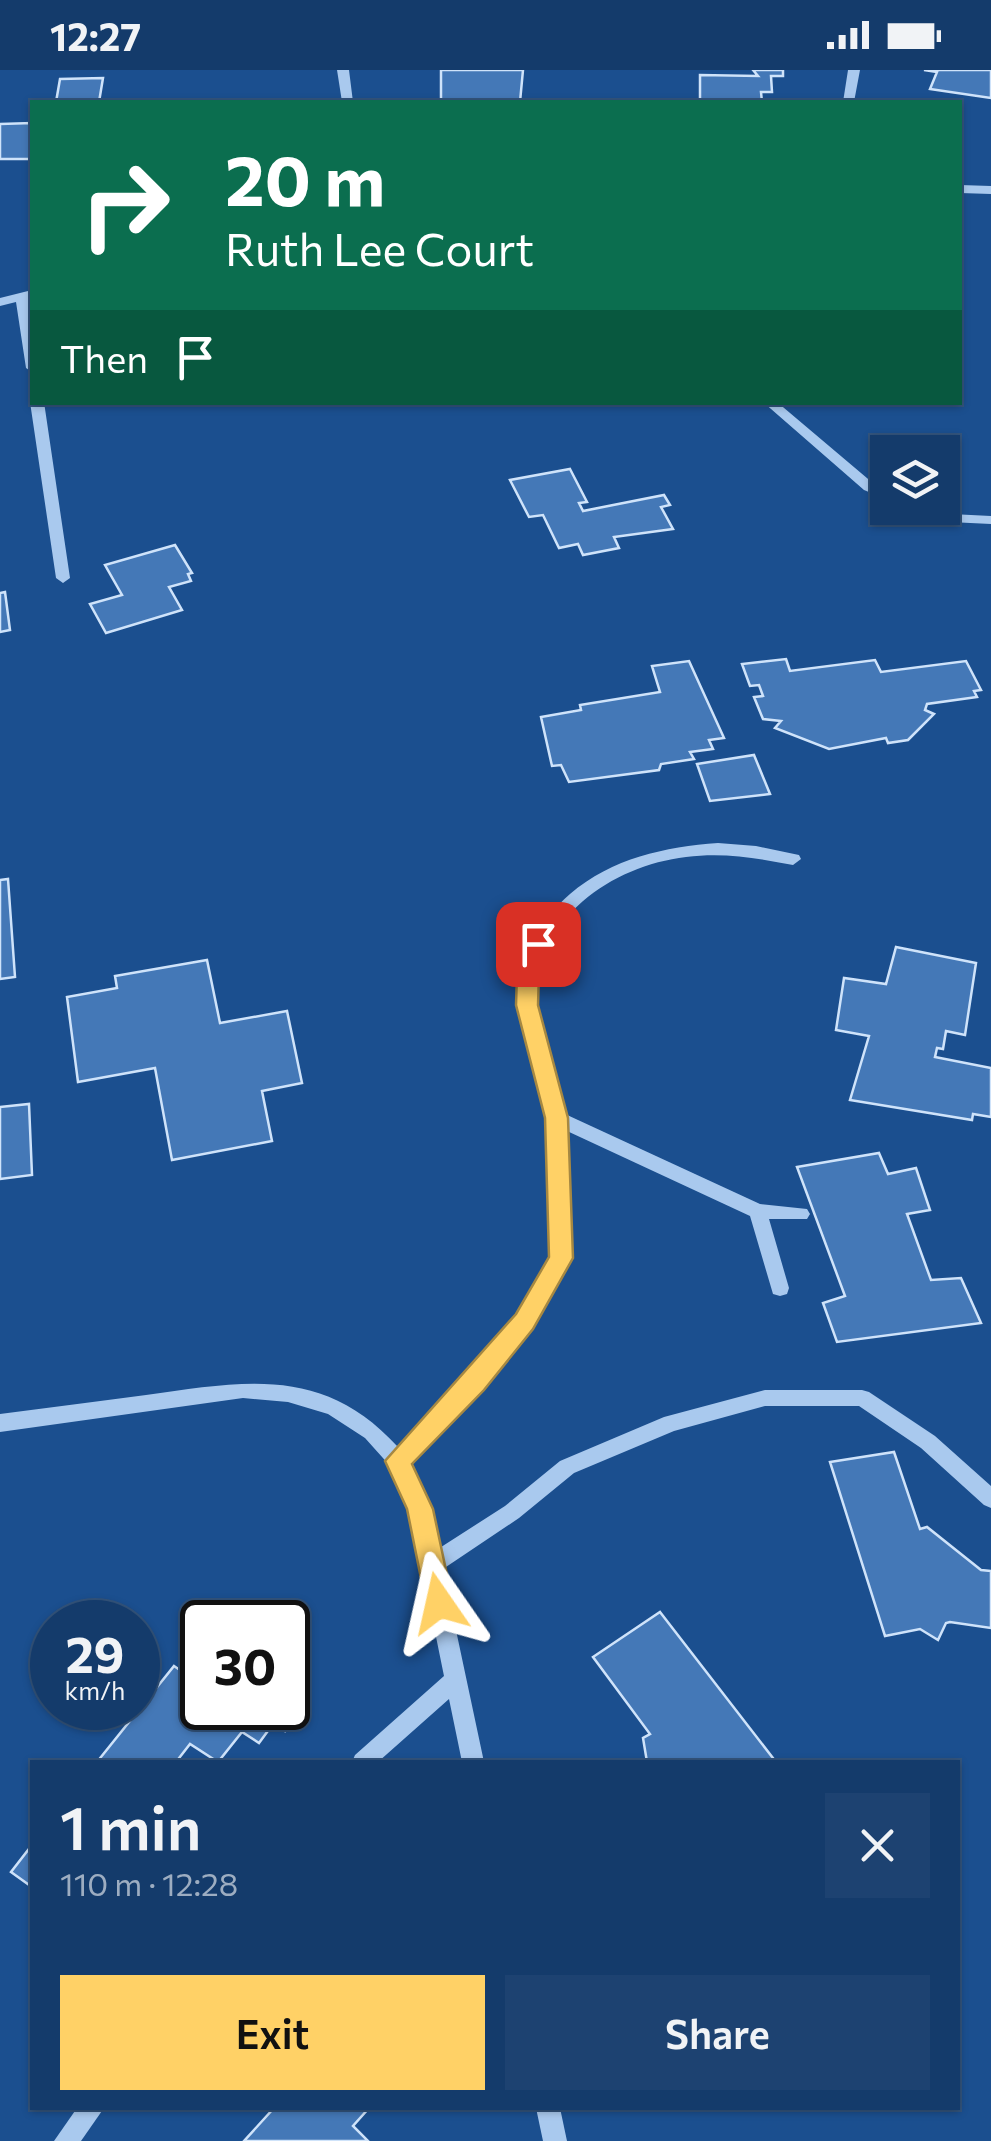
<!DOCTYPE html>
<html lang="en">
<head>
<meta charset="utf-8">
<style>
  :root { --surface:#143b6b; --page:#1d4271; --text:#f1f3f6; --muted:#9dadc1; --line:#33557e; --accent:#ffd166 }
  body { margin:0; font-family:Commissioner,sans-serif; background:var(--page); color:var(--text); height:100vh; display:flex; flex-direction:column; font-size:38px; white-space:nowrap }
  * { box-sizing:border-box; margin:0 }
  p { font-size:32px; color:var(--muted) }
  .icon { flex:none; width:55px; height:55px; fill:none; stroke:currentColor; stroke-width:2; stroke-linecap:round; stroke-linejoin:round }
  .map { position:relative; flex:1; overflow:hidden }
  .details { position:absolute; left:30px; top:1690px; width:930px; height:350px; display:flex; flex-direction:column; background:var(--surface); border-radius:0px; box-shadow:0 2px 8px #0004,0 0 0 2px var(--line) }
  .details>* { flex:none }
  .banner { position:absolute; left:30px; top:30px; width:932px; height:305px; border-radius:0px; box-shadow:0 2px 8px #0004,0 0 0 2px var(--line); background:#0b6e4f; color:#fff; overflow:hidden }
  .controls { position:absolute; left:870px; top:365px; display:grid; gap:20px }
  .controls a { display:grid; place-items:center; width:90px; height:90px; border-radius:0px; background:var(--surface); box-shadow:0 2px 8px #0004,0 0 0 2px var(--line); font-size:50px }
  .speed { position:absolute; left:30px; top:1530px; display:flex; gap:20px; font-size:50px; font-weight:700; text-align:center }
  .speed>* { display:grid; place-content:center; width:130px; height:130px; border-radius:50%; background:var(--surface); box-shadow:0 2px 8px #0004,0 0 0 2px var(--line); line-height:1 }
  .speed small { font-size:25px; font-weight:400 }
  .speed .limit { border:5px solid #111; border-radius:15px; background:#fff; color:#111 }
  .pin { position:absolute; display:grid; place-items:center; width:85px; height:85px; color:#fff; margin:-42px; border-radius:20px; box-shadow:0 5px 15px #0006 }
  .me { position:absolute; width:110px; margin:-55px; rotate:349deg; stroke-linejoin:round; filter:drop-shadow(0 0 8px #0008) }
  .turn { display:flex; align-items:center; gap:35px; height:210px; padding:0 30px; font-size:45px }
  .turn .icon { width:130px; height:130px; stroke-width:2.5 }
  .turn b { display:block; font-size:70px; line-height:85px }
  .then { display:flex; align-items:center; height:95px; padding:0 30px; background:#0003; gap:20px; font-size:38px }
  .round { display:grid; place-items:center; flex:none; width:105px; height:105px; border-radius:0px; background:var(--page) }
  .overview { display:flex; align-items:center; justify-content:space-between; height:170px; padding:0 30px }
  h1 { font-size:60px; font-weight:600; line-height:75px }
  .action { display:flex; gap:20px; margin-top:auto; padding:20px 30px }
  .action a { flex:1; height:115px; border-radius:0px; background:var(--accent); color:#111; font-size:40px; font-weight:600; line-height:115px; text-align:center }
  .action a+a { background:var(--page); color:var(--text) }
  .status { display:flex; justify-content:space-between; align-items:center; height:70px; padding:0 50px; background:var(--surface); direction:ltr }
  .status svg { height:28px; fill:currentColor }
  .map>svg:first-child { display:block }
  .building { fill:#4478b7; stroke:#cfe3fa; stroke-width:2.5 }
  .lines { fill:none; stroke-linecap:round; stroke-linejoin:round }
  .minor { fill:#a9c9ee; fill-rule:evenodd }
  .route { fill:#ffd166; stroke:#a68842; stroke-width:2.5 }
</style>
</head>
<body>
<div class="status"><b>12:27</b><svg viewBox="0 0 49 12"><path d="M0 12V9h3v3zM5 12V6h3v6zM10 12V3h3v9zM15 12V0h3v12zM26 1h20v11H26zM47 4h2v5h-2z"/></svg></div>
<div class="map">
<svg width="991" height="2071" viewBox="0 0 991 2071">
  <rect width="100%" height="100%" fill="#1b4f8f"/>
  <g class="building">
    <polygon points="441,0 523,0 520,32 441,32"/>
    <polygon points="753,0 783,0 783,6 771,6 772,22 761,22 762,32 700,32 700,5 758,6"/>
    <polygon points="924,0 991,0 991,28 930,19 937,2"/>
    <polygon points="103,8 99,32 56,32 60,9"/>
    <polygon points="32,53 32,89 0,89 0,54"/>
    <polygon points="570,399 587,432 579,433 583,441 664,425 670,435 661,437 673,459 614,467 619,478 583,485 578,474 559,478 543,445 529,447 510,410"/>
    <polygon points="175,475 192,503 188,504 191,511 169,517 182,540 106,563 90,534 122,525 105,495"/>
    <polygon points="5,522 10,560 0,562 0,523"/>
    <polygon points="786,589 790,601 875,590 881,602 966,591 981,620 974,621 977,627 927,634 925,640 934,644 908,670 888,673 886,668 829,679 775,658 781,651 763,649 754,627 763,626 759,615 750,616 742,594"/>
    <polygon points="689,591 724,668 709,670 713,679 690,682 694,689 661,694 659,700 569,712 561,695 552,696 541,647 581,640 580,635 660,622 652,596"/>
    <polygon points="754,685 770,724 710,731 697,694"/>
    <polygon points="8,809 15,907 0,909 0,810"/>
    <polygon points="896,877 976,893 965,965 946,961 943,979 937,978 935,987 991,998 991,1047 973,1044 972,1050 850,1030 869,966 836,960 844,908 886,914"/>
    <polygon points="207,890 220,953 287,941 302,1013 262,1021 272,1071 172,1090 155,998 78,1012 67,927 117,918 115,906"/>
    <polygon points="29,1034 32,1105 0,1109 0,1037"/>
    <polygon points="879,1083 888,1104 916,1098 930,1140 907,1144 931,1210 961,1208 981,1253 837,1272 823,1233 845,1226 797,1097"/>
    <polygon points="894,1382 920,1459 927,1457 981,1500 991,1501 991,1558 950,1552 946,1553 938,1570 920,1559 885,1566 830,1392"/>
    <polygon points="660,1542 776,1692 647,1692 643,1668 650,1664 593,1587"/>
    <polygon points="174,1596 202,1615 202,1638 288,1638 288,1618 308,1631 285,1661 273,1654 259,1673 242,1662 218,1692 190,1674 176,1692 97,1692"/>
    <polygon points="32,1775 32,1817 11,1802"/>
    <polygon points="274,2038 369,2038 353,2056 368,2071 244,2071"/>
  </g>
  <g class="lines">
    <g class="minor">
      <polygon points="337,0 349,0 353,32 342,32"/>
      <polygon points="848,0 860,0 854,32 843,32"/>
      <polygon points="960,115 991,116 991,124 960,123"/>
      <polygon points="32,220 32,228 28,229 32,257 32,302 26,298 16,232 0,236 0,228"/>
      <polygon points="32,329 32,332 44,332 70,508 63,513 56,508 30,332"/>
      <polygon points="763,332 777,332 874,414 888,421 888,430 864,420"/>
      <polygon points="903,438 920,438 931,443 991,446 991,454 929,451"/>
      <path d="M718,773L756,776L799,785L801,789L793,795C757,788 723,782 686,787C610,796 534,850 536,933C536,971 557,1007 565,1044L760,1134L807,1139L810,1144L807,1149H769L789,1218L787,1224L780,1226L773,1224L750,1146L567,1061L571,1155L567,1193L536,1248L502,1293L409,1393L430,1439L438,1479L505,1436L560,1391L664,1347L765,1320H862L869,1322L935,1366L991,1416V1438L984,1435L921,1378L859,1336H765L674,1361L574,1403L519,1448L443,1499L484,1692H462L449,1629L378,1692H352L355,1685L444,1606L410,1439L391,1397L365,1368L328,1344L288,1332L243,1328L0,1362V1344C49,1338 98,1331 146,1325C244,1311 324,1295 398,1377C446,1329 495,1281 531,1222C538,1212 546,1201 550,1190C557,1172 553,1148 553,1129C552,1097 553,1063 545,1031C539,1007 528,984 522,959C511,908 531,857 570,824C612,788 665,777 718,773Z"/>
      <polygon points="77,2038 104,2038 81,2071 54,2071"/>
      <polygon points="536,2038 560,2038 567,2071 543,2071"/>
    </g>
  </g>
  <polygon class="route" points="538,867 548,874 539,904 538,935 568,1048 573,1188 533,1259 484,1320 412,1394 433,1439 453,1533 449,1542 439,1546 430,1542 426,1533 407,1439 385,1391 516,1244 549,1187 545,1048 516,935 517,904 527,874"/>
</svg>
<div class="controls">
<a><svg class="icon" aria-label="layers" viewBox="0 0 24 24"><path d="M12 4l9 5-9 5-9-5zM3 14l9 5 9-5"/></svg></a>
</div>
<div class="speed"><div>29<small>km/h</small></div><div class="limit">30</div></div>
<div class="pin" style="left:538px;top:874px;background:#d93025"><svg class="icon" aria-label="arrive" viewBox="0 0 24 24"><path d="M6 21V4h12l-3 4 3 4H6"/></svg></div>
<svg class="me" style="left:439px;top:1533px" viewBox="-20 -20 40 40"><path d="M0-17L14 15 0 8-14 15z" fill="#ffd166" stroke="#fff" stroke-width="4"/></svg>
<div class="banner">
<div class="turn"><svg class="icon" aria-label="right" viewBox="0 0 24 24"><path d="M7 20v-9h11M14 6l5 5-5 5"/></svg><div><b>20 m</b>Ruth Lee Court</div></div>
<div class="then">Then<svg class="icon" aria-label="arrive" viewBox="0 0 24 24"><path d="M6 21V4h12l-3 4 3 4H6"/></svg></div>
</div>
<section class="details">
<div class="overview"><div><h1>1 min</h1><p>110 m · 12:28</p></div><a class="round"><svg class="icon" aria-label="close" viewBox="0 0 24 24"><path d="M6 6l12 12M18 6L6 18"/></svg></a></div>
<div class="action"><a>Exit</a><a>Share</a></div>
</section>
</div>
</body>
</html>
